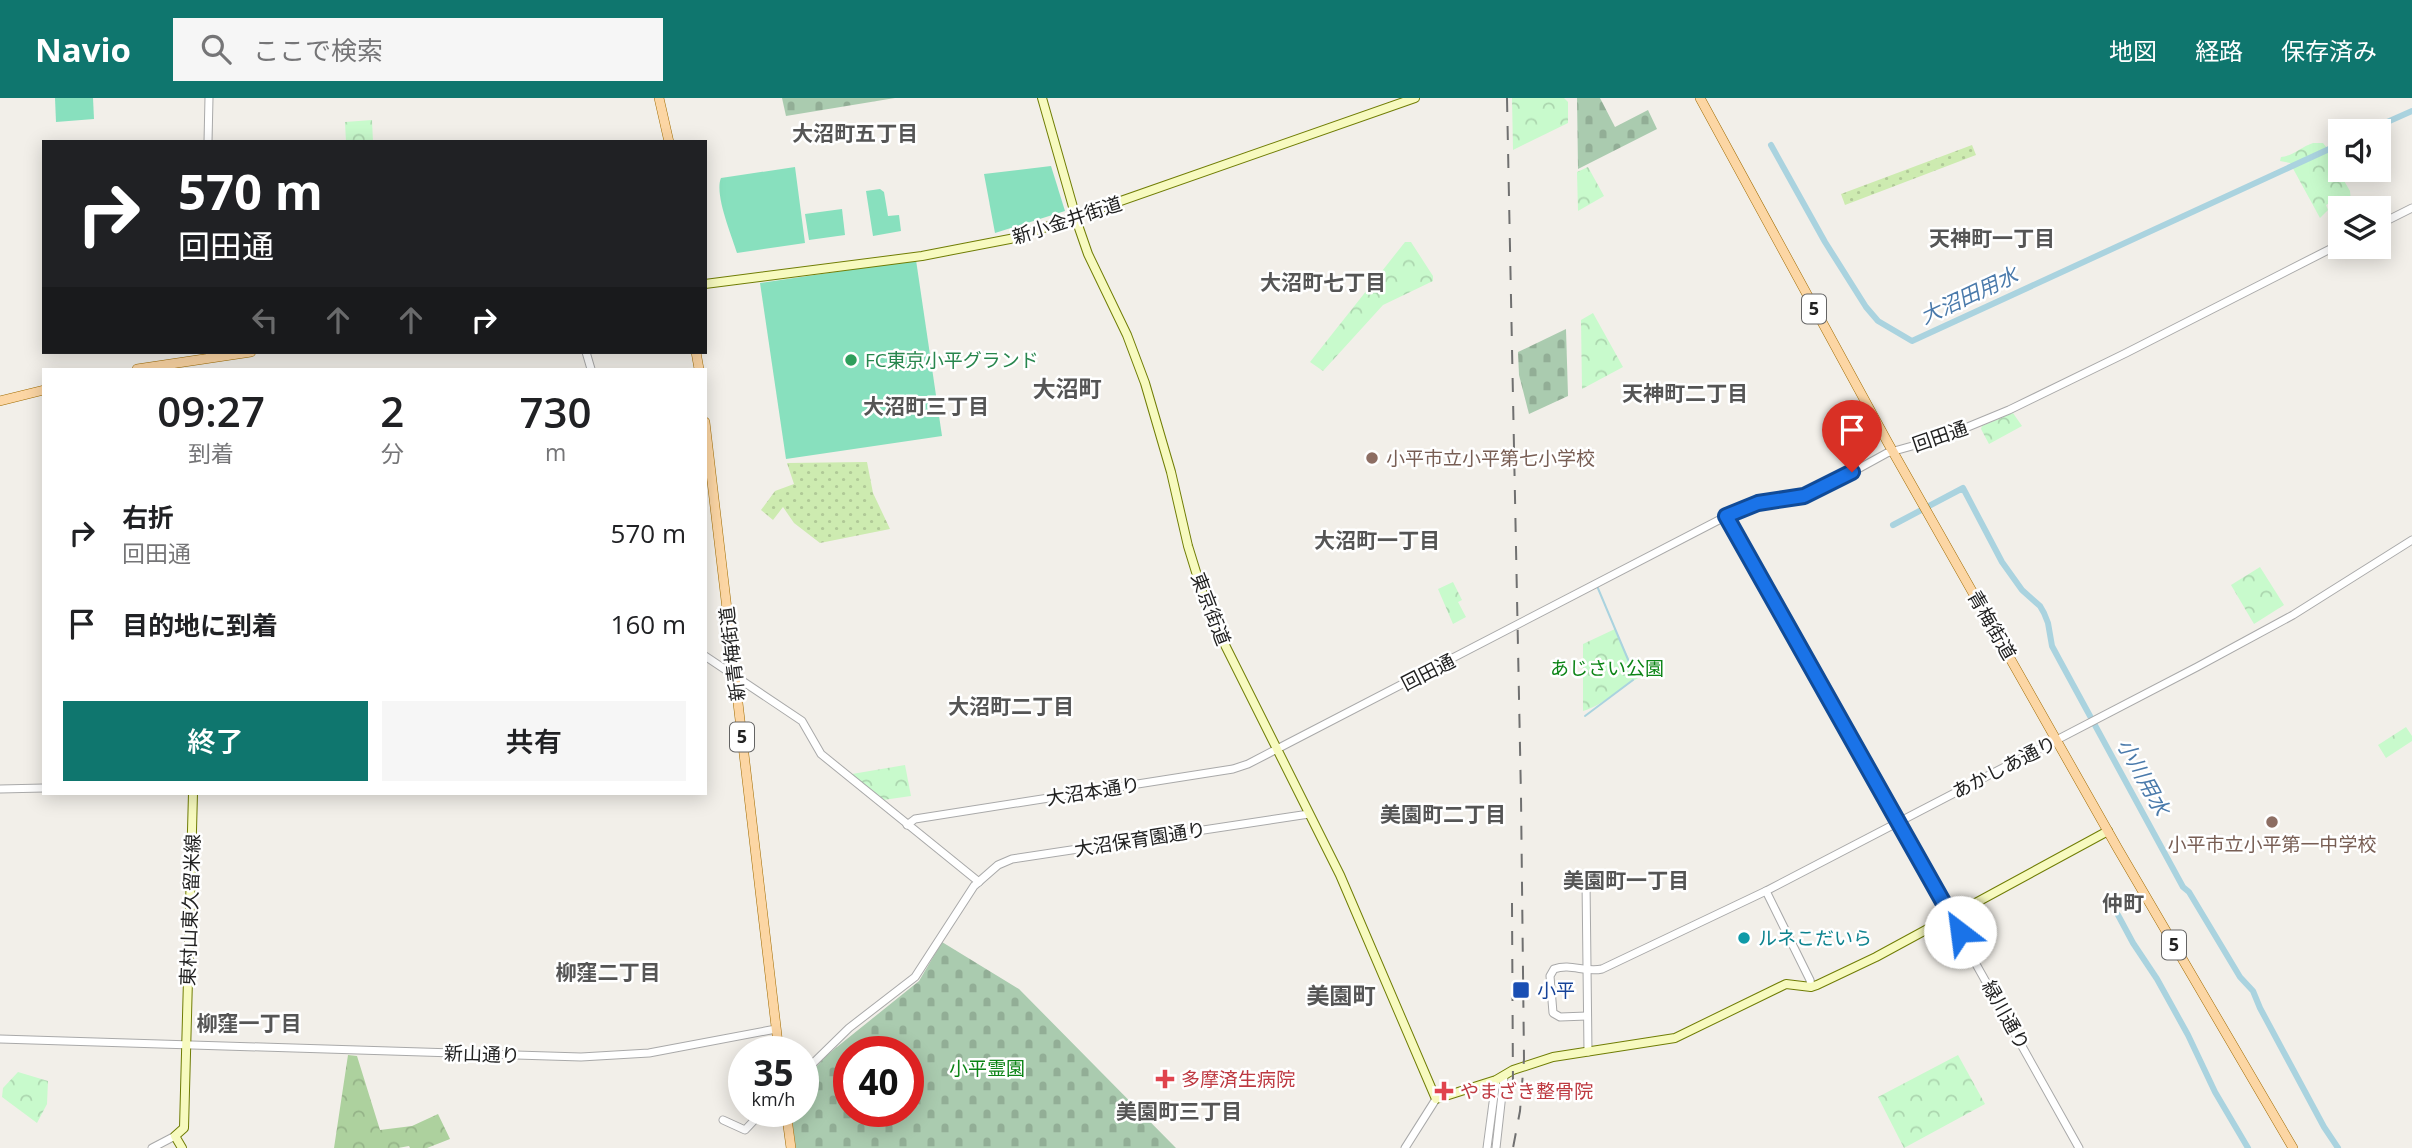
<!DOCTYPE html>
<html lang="ja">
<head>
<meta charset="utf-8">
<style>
  :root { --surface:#fff; --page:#f6f6f6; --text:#202124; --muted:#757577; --accent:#0f766e }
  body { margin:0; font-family:"Open Sans","Noto Sans JP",sans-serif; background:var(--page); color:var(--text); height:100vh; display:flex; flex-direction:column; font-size:26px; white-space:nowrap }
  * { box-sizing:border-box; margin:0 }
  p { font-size:23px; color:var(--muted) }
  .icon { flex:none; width:38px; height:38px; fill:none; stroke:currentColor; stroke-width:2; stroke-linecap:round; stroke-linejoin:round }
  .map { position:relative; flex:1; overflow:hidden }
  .sheet { position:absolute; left:42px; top:270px; width:665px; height:427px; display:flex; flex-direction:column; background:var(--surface); border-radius:0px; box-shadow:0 4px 18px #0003 }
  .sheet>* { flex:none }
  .banner { position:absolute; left:42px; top:42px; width:665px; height:214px; border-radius:0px; box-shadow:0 4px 18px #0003; background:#202124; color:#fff; overflow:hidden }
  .tools { position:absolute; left:2328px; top:21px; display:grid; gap:14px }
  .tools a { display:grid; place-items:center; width:63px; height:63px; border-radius:0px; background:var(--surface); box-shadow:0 4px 18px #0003; font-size:35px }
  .speed { position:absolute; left:728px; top:938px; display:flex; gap:14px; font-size:35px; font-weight:700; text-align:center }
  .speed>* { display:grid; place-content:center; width:91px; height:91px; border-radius:50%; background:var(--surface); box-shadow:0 4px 18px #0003; line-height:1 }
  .speed small { font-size:18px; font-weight:400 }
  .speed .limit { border:10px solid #d22; background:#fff; color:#111 }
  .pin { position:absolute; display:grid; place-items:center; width:60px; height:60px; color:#fff; margin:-72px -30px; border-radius:50% 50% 50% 0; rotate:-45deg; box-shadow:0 0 7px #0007 }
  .pin .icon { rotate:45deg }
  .me { position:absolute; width:77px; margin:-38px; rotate:330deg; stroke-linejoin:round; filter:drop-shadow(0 0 5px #0008) }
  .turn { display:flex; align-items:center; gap:24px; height:147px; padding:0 21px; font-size:32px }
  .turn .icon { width:91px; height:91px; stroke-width:2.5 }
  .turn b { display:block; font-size:49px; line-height:60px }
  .lanes { display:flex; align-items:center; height:66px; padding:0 21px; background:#0003; justify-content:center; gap:35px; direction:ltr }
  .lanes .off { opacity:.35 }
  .eta { display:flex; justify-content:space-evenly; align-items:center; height:119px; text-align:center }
  .eta b { font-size:42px; font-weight:600; line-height:49px }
  .cta { display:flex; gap:14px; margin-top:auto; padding:14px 21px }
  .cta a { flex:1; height:80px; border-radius:0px; background:var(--accent); color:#fff; font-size:28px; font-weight:600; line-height:80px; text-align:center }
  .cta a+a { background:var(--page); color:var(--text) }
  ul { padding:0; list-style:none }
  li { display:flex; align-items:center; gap:21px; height:91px; padding:0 21px }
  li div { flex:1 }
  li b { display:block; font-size:26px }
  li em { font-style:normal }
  header { display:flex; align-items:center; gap:42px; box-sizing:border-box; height:98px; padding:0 35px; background:var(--accent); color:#fff }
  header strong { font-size:33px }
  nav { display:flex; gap:38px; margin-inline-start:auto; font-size:24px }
  .search { width:490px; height:63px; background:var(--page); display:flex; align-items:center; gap:18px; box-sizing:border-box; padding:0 24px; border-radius:0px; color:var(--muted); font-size:26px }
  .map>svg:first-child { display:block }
  .grass { fill:url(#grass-dots) }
  .forest { fill:url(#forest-crowns) }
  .cemetery { fill:url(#cemetery-stones); fill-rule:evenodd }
  .park { fill:url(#park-crowns) }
  .pitch { fill:#88e0be }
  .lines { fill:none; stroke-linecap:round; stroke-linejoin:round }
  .stream { stroke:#aad3df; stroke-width:2 }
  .canal { stroke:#aad3df; stroke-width:6 }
  .tertiary-casing { stroke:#a9a9a9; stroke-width:9 }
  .secondary-casing { stroke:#707d05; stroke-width:10 }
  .primary-casing { stroke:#a06b00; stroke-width:10 }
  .tertiary { stroke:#fff; stroke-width:7 }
  .secondary { stroke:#f7fabf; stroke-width:8 }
  .primary { stroke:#fcd6a4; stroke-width:9 }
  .rail { stroke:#707070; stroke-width:2; stroke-dasharray:14 14; stroke-linecap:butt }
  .route-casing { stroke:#114b97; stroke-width:18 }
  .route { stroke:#1a73e8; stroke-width:12 }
  .leisure-dot { fill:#2e9e5b; stroke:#fff; stroke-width:2.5 }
  .education-dot { fill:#8d6e63; stroke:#fff; stroke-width:2.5 }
  .culture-dot { fill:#0f9aa8; stroke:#fff; stroke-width:2.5 }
  .transit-dot { fill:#1a4fb4; stroke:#fff; stroke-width:2.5 }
  .health-dot { fill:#e0444e; stroke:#fff; stroke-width:2.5 }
  .labels { text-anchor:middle; stroke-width:5; stroke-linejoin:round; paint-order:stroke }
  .shield { fill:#fff; stroke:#646464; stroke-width:2 }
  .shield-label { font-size:18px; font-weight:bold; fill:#222 }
  .street-label { font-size:19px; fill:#222; stroke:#fff }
  .leisure-label { font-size:19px; fill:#27864d; stroke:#fff; text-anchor:start }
  .education-label { font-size:19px; fill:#785e54; stroke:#fff; text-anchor:start }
  .park-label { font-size:19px; fill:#0c8416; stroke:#fff }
  .culture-label { font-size:19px; fill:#0d838f; stroke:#fff; text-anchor:start }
  .transit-label { font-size:19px; fill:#164399; stroke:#fff; text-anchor:start }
  .health-label { font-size:19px; fill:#be3a42; stroke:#fff; text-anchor:start }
  .neighbourhood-label { font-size:21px; font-weight:bold; fill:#555; stroke:#fff }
  .water-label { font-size:21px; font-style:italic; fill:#4a7aab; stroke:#fff }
  .quarter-label { font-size:23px; font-weight:bold; fill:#555; stroke:#fff }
</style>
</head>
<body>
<header>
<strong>Navio</strong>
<div class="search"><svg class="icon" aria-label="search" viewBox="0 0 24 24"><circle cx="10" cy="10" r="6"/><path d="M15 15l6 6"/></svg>ここで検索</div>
<nav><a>地図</a><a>経路</a><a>保存済み</a></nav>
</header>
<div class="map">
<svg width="2412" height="1050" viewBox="0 0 2412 1050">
  <defs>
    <pattern id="grass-dots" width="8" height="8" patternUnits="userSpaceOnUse" patternTransform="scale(1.75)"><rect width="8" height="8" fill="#cdebb0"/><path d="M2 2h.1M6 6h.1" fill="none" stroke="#b0c997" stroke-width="1.8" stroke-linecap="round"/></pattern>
    <pattern id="forest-crowns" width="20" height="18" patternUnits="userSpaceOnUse" patternTransform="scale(1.75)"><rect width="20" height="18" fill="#add19e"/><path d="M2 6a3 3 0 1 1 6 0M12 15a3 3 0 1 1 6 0" fill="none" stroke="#95b388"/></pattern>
    <pattern id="cemetery-stones" width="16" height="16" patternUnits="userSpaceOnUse" patternTransform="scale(1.75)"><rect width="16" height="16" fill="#aacbaf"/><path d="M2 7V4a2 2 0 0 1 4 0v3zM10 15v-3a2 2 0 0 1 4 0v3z" fill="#92ae96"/></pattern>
    <pattern id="park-crowns" width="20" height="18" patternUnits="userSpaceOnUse" patternTransform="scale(1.75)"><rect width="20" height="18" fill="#c8facc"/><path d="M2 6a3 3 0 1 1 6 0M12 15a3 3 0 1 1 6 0" fill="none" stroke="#acd6af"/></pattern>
  </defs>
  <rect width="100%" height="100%" fill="#f2efe9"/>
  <g class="grass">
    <polygon points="1972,47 1976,57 1845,107 1841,96"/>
    <polygon points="867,364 873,395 890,431 820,445 794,425 783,409 773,422 761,412 775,393 794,386 787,365"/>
  </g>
  <polygon class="forest" points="348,957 357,958 380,1032 412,1028 438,1016 450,1041 427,1050 410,1050 409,1048 398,1050 334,1050"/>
  <g class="cemetery">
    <polygon points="782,0 895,0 786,18"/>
    <polygon points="1577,0 1600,0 1615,29 1648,12 1657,31 1578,71"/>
    <polygon points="1566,231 1568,298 1529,316 1519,277 1518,254"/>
    <path d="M942,844L1019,891L1176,1050H796L791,1013H803V983L827,957L919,883ZM849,954H908V1013H849Z"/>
  </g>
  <g class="park">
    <polygon points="1512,0 1564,0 1568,4 1568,25 1513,52"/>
    <polygon points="372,22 373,44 346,44 345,24"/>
    <path d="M2313,45H2323L2339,65L2340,76L2350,93L2351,104L2345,102L2342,98L2326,107L2328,112L2320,120L2290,65L2280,63L2281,59C2293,58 2301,49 2313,45Z"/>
    <polygon points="1588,69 1604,98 1578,113 1577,74"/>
    <polygon points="1405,144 1411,144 1433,178 1433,183 1383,207 1323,273 1310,264"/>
    <polygon points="1593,215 1623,269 1582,291 1581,222"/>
    <polygon points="2013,315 2022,328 1989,346 1981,331 1982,328"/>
    <polygon points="2260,469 2284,507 2254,526 2231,487"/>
    <polygon points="1453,484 1462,502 1458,504 1466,519 1453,526 1438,491"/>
    <path d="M1615,531L1638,580C1621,590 1601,608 1583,613V546Z"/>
    <polygon points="2406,629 2412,638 2412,643 2386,660 2378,647"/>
    <polygon points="905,667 911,698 883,702 852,676"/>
    <polygon points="1958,957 1985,1006 1904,1050 1878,999"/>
    <polygon points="18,974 48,983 47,1006 37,1025 2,999 3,990"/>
  </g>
  <g class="pitch">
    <polygon points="55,0 93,0 94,21 56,24"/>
    <polygon points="1051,68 1065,113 995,135 984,76"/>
    <path d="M795,69L805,145L737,155C732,138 714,96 721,80Z"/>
    <polygon points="880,91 884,94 888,118 899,117 901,133 873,138 866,93"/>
    <polygon points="842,111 845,137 809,142 805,116"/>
    <polygon points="916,162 942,338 786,361 760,185"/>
  </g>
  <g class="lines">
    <g class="stream">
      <polyline points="1597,488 1632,571"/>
      <polyline points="1585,618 1633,582"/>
    </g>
    <g class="canal">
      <polyline points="2367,33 2412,13"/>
      <polyline points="1771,47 1825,144 1866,209 1878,223 1912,243 2340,46"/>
      <polyline points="1893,427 1963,390 2002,464 2022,492 2040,508 2044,515 2048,525 2052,548 2059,561 2183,789 2189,794 2240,879 2253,893 2260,910 2324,1029 2338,1050"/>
      <polyline points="2118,817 2133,845 2157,881 2188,937 2215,994 2248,1050"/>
    </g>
    <defs>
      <g id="tertiary">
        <polyline points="208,44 209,0"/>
        <polyline points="2378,127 2412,110"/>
        <polyline points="586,254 591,271"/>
        <polyline points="1725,418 2079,1050"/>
        <polyline points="705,558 802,623 821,656 979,784"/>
        <polyline points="0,691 44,690"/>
        <polyline points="907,727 915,721 1233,671 1248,666 1746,408 1804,398 1816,394 1887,355 1941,340 2009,312 2126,255 2340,146"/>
        <polyline points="1586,783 1588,954"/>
        <polyline points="1766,793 1810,882 1811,889"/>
        <path d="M1587,918L1560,919L1553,915L1550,878L1554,871C1571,865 1585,875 1602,871L1766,793L2197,569L2293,517L2412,442"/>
        <polyline points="0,941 581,959 649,955 776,931"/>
        <polyline points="803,975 849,930 915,879 974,788 998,767 1012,761 1309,716"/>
        <polyline points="723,1022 745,1032 763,1013"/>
        <polyline points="152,1050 175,1038"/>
        <polyline points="1405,1050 1436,1001"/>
        <polyline points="1487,1050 1496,982"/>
        <polyline points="1496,1050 1504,978"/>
      </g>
      <g id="secondary">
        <polyline points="1042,0 1079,130 1088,156 1127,237 1145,285 1171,374 1188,448 1208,513 1340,777 1436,1001 1496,982 1513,972 1553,959 1675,940 1786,886 1811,889 1817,887 1876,859 2108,733"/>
        <polyline points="705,186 922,158 1015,140 1415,0"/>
        <polyline points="182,1050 175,1038 184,1030 193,695"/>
      </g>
      <g id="primary">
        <polyline points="659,0 669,44"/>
        <polyline points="1700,0 1888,345 2118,751 2293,1050"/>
        <polyline points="696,254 699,271"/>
        <polyline points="137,271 251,254"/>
        <polyline points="0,303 44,292"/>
        <polyline points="705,324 779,954"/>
        <polyline points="786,1013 791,1050"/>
      </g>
    </defs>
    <use href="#tertiary" class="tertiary-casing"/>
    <use href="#secondary" class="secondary-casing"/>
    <use href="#primary" class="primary-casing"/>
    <use href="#tertiary" class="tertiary"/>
    <use href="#secondary" class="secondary"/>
    <use href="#primary" class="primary"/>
    <g class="rail">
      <polyline points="1507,0 1521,699 1524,961 1520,1013 1513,1050"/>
      <polyline points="1512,805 1513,991"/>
    </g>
  </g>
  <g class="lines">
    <defs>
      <polyline id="route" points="1852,374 1804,398 1758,405 1726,418 1960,834"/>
    </defs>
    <use href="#route" class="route-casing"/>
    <use href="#route" class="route"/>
  </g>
  <circle class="leisure-dot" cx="851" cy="262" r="7"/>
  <g class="education-dot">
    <circle cx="1372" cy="360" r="7"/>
    <circle cx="2272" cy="724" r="7"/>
  </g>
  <circle class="culture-dot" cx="1744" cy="840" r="7"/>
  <rect class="transit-dot" x="1512" y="883" width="18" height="18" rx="3.5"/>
  <g class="health-dot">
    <path d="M1161.5 970.5h7v7h7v7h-7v7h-7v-7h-7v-7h7z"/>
    <path d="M1440.5 982.5h7v7h7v7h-7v7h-7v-7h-7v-7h7z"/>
  </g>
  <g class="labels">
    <g class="shield">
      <rect x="1802" y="196.5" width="24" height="29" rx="5"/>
      <rect x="730" y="624.5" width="24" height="29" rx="5"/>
      <rect x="2162" y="832.5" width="24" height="29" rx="5"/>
    </g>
    <g class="shield-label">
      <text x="1814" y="217">5</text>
      <text x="742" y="645">5</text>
      <text x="2174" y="853">5</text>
    </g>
    <g class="street-label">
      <text transform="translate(1067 122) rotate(-18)" y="7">新小金井街道</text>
      <text transform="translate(1940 338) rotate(-19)" y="7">回田通</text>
      <text transform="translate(1211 511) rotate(69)" y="7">東京街道</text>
      <text transform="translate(1992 527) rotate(60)" y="7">青梅街道</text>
      <text transform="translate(732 556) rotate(-97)" y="7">新青梅街道</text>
      <text transform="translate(1428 574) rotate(-27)" y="7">回田通</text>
      <text transform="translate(2004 669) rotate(-27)" y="7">あかしあ通り</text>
      <text transform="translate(1093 693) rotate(-9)" y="7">大沼本通り</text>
      <text transform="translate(1140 741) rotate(-9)" y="7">大沼保育園通り</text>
      <text transform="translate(190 812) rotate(-88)" y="7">東村山東久留米線</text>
      <text transform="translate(2006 917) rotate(61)" y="7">緑川通り</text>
      <text transform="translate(482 956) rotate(2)" y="7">新山通り</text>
    </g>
    <g class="leisure-label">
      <text x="865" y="269">FC東京小平グランド</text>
    </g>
    <g class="education-label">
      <text x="1386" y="367">小平市立小平第七小学校</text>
      <text x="2272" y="753" text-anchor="middle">小平市立小平第一中学校</text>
    </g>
    <g class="park-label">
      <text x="1607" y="577">あじさい公園</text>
      <text x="987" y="977">小平霊園</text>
    </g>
    <g class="culture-label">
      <text x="1758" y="847">ルネこだいら</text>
    </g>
    <g class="transit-label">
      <text x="1537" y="899">小平</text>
    </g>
    <g class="health-label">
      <text x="1181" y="988">多摩済生病院</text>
      <text x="1460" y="1000">やまざき整骨院</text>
    </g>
    <g class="neighbourhood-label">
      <text x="855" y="43">大沼町五丁目</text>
      <text x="1992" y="148">天神町一丁目</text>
      <text x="1323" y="192">大沼町七丁目</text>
      <text x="1685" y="303">天神町二丁目</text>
      <text x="926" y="316">大沼町三丁目</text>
      <text x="1377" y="450">大沼町一丁目</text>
      <text x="1011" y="616">大沼町二丁目</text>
      <text x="1443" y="724">美園町二丁目</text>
      <text x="1626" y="790">美園町一丁目</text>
      <text x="2123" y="813">仲町</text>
      <text x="608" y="882">柳窪二丁目</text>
      <text x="249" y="933">柳窪一丁目</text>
      <text x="1179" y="1021">美園町三丁目</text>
    </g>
    <g class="water-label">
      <text transform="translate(1969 198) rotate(-25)" y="7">大沼田用水</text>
      <text transform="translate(2143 679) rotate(61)" y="7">小川用水</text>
    </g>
    <g class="quarter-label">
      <text x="1067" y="299">大沼町</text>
      <text x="1341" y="906">美園町</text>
    </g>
  </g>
</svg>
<div class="tools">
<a><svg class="icon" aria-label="sound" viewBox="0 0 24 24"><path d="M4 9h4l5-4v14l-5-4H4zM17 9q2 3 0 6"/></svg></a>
<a><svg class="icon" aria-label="layers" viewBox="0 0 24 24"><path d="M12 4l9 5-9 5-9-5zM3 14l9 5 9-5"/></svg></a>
</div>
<div class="speed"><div>35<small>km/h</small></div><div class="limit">40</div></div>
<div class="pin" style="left:1852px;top:374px;background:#d93025"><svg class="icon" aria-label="arrive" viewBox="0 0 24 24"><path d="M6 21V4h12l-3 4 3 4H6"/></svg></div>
<svg class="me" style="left:1960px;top:834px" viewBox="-20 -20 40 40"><circle r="19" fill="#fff"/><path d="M0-13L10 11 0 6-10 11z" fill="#1a73e8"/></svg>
<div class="banner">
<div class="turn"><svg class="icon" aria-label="right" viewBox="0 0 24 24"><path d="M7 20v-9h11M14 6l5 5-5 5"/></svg><div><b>570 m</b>回田通</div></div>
<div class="lanes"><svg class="icon off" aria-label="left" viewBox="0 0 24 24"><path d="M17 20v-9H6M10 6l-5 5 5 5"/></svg><svg class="icon off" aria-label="ahead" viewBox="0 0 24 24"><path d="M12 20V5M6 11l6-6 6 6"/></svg><svg class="icon off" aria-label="ahead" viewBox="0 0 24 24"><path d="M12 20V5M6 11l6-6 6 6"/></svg><svg class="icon" aria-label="right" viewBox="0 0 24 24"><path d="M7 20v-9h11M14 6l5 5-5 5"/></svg></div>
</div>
<section class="sheet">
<div class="eta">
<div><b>09:27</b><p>到着</p></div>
<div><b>2</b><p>分</p></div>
<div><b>730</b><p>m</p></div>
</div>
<ul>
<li><svg class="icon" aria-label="right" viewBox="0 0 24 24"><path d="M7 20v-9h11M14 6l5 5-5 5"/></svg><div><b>右折</b><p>回田通</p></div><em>570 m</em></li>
<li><svg class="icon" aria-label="arrive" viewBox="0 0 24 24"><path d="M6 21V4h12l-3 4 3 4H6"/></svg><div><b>目的地に到着</b></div><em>160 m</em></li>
</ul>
<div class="cta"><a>終了</a><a>共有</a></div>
</section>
</div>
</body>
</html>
